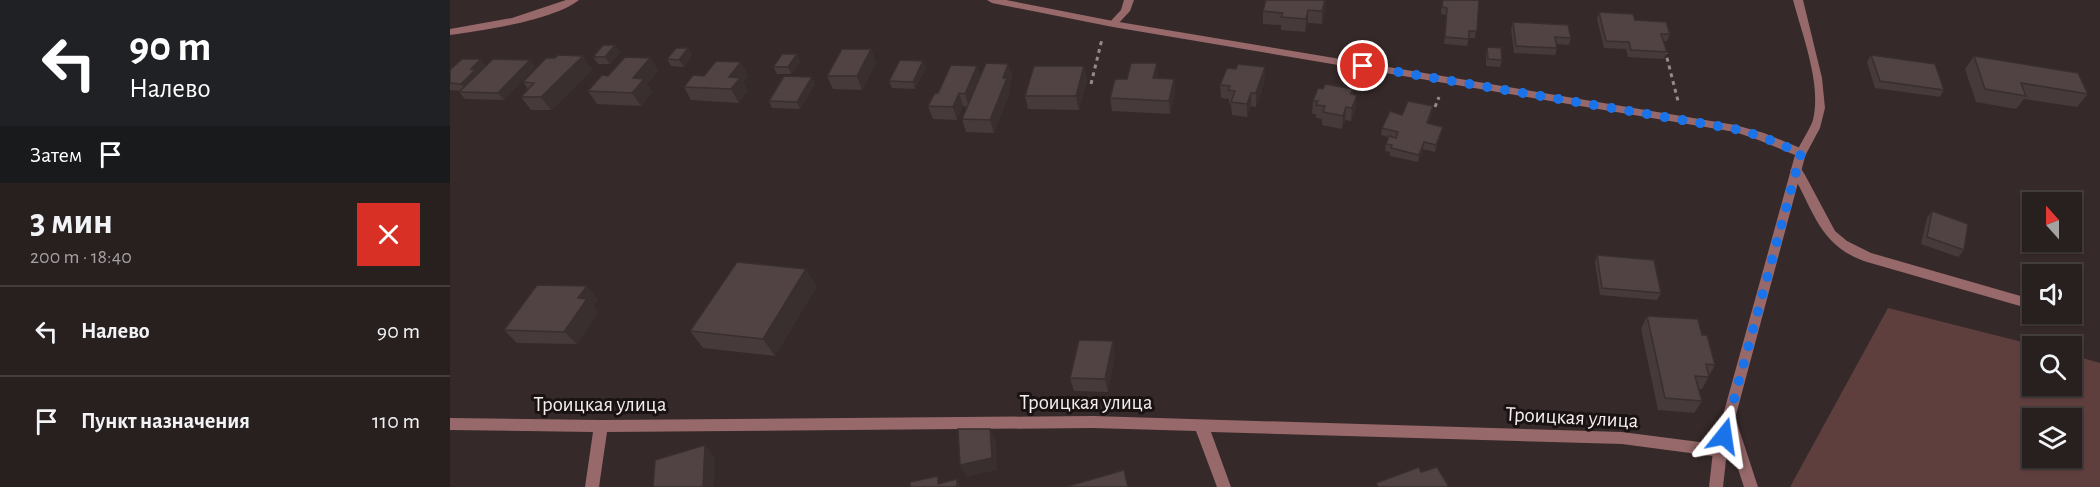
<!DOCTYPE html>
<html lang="ru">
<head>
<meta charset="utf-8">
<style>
  :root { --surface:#281f1f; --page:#302728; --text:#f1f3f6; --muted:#a5a2a4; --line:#443d3d }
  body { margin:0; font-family:"Alegreya Sans",sans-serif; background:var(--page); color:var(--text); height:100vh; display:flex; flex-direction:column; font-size:22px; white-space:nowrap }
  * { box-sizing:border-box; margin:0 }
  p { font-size:20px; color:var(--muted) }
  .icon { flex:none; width:33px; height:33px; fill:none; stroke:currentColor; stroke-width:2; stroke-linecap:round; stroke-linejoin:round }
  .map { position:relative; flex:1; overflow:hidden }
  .panel { display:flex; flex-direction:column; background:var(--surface); width:450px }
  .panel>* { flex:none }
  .top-card { background:#202124; color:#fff; overflow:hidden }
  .needle { width:39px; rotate:339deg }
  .fabs { position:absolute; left:1572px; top:192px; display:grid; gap:12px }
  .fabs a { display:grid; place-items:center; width:60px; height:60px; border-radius:0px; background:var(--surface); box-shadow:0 2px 4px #0004,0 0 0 2px var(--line); font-size:30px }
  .pin { position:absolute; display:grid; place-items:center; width:51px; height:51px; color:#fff; margin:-26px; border:3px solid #fff; border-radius:50%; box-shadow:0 2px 6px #0007 }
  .me { position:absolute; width:66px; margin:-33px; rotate:15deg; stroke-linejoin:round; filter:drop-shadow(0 0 4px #0008) }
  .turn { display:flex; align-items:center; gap:21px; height:126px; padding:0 30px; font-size:27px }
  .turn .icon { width:78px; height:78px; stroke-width:2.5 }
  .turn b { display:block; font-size:42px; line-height:51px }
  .then { display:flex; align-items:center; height:57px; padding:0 30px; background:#0003; gap:12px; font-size:22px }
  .round { display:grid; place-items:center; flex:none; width:63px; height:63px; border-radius:0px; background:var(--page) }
  .head { display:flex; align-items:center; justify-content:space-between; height:102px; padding:0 30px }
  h1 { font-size:36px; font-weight:700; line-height:45px }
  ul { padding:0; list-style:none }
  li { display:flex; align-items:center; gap:18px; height:90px; padding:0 30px; border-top:2px solid var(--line) }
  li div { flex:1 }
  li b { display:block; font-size:22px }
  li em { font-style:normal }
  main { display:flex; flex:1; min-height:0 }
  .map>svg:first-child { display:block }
  .green { fill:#5f3e3e; fill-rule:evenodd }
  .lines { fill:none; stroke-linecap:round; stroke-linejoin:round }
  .path { stroke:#968b8b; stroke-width:3; stroke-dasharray:4 4; stroke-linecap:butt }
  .lane { fill:#98696a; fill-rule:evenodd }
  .street { fill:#98696a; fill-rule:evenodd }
  .wall { fill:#463a3a }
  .shaded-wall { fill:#392f2f }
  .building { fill:#514343; stroke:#392f2f; stroke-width:1.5 }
  .route { stroke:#1a73e8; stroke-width:10; stroke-dasharray:0 18 }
  .labels { text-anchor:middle; stroke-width:6; stroke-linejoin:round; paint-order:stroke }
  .street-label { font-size:21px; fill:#f5ecec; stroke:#191313 }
</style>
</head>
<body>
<main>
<section class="panel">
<div class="top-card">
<div class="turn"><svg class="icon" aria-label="left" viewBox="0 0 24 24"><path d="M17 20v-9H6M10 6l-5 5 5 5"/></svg><div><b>90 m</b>Налево</div></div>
<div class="then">Затем<svg class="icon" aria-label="arrive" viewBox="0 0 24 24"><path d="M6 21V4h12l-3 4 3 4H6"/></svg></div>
</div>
<div class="head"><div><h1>3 мин</h1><p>200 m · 18:40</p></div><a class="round" style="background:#d93025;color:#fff"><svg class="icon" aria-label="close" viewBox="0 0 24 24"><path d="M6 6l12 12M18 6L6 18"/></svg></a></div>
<ul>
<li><svg class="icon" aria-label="left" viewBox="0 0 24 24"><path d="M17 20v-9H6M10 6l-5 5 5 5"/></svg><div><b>Налево</b></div><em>90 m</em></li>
<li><svg class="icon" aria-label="arrive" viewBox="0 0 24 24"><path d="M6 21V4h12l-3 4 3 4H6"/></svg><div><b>Пункт назначения</b></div><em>110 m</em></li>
</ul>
</section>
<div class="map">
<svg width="1650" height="487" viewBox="0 0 1650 487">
  <rect width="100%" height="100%" fill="#362929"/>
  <path class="green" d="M1438,308L1588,346H1582V386H1622V355L1650,363V487H1340ZM1582,418H1622V458H1582Z"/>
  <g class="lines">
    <g class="path">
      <polyline points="1215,50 1228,101"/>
      <polyline points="641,84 652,39"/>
      <polyline points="985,107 989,97"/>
    </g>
    <g class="lane">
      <polygon points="674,0 684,0 680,11 666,26 660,26 658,24 671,10"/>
      <path d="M1343,0H1353L1372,78L1375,108L1370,128L1355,156L1351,157L1346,153C1351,142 1359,131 1363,120C1372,85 1352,34 1343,0Z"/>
      <path d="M1346,166L1350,167L1355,175L1385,231L1397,241L1421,253L1581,299V307L1577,308L1417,262C1368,246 1364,209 1340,170Z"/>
      <polygon points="1279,414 1284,416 1286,420 1308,487 1294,487 1272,420 1274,416"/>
      <polygon points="1270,445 1275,446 1277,451 1273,487 1259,487 1263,451 1265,446"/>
    </g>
    <g class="street">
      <path d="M116,0H129C104,20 32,31 0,35V29L62,18Z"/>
      <polygon points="537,0 556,0 663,21 1285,125 1314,133 1355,150 1356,153 1275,456 1270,457 1172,444 761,432 781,487 767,487 746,431 643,428 157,432 149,487 135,487 143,432 0,430 0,418 151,420 643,416 1172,432 1265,444 1345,155 1306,139 1285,132 663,27 542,3"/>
    </g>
  </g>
  <g class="wall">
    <polygon points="992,0 1029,0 1025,38 1019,38 1017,46 994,44 996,15 991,14"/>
    <polygon points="876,5 872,24 858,23 855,32 831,30 831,25 813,24 813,11"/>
    <polygon points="1149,12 1185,20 1220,34 1217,41 1213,41 1217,52 1214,59 1178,57 1176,49 1154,48 1147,19"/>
    <polygon points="1063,22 1121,38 1119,45 1107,44 1107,48 1105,55 1064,53 1061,29"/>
    <polygon points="165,45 170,52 160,64 148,64 143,57"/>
    <polygon points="1037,47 1052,60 1050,67 1036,66 1036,54"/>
    <polygon points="238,48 242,55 234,67 221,66 217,59"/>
    <polygon points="421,49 426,63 412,90 383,89 377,76"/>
    <polygon points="347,54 350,61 341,74 327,74 323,67"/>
    <polygon points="1421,55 1494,90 1490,97 1425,88 1417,62"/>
    <polygon points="1524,56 1638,94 1627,107 1574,99 1566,109 1526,102 1515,69"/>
    <polygon points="200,58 208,71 197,84 202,92 191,106 147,104 138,91 158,76"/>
    <polygon points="80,60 85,67 54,100 15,99 9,92 11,91 0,90 0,70"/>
    <polygon points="473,61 476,68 465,89 442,88 439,81"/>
    <polygon points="558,64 562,77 559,85 560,92 544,133 516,132 512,119 517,107 513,106 507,120 483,119 478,106 527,66 530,77"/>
    <polygon points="634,66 637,80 629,110 578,109 575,96"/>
    <polygon points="815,67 815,80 806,107 801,106 797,117 782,115 781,104 779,103 779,99 771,98 770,85 786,69"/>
    <polygon points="142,69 101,110 81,110 71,97 78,89 73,82"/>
    <polygon points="298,75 293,82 297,91 289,103 241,100 234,87"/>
    <polygon points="708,77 708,78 724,79 725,92 720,114 662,111 660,98 677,79"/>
    <polygon points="365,84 350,109 322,108 319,101"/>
    <polygon points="873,89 903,89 903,94 906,108 901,121 895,120 892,129 872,125 872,119 866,118 866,114 862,114 863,101"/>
    <polygon points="983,106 982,114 978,124 991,134 985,152 973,149 968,162 940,156 940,152 935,151 936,144 938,137 931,135 932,128 952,115"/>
    <polygon points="1482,211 1514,250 1508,257 1471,244 1477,218"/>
    <polygon points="1147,255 1211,293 1207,300 1150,295 1145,262"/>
    <polygon points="367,286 325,356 253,348 240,331"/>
    <polygon points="148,299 143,306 148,312 127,344 67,343 54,330"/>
    <polygon points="1197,316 1252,335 1265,365 1252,389 1249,389 1252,401 1244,413 1208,410 1191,329"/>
    <polygon points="665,353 658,392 624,391 620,378"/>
  </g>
  <g class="shaded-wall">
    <polygon points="875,0 876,0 876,5 872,24 872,11"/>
    <polygon points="858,10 858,23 855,32 856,19"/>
    <polygon points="165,45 170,52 160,64 155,57"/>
    <polygon points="238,48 242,55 234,67 229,60"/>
    <polygon points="421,49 426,63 412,90 407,76"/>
    <polygon points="347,54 350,61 341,74 338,67"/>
    <polygon points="133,56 142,69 101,110 91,97"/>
    <polygon points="200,58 208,71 197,84 202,92 191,106 182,93 183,78"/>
    <polygon points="31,59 36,66 17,91 11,84 21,69"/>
    <polygon points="80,60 85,67 54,100 48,93"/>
    <polygon points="473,61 476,68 465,89 463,82"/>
    <polygon points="291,62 298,75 293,82 297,91 289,103 281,89 279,77"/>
    <polygon points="707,63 708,77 705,91 703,78"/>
    <polygon points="558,64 562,77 559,85 560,92 544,133 540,120 553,78"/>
    <polygon points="527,66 531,79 519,107 515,94"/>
    <polygon points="634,66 637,80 629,110 626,96"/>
    <polygon points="815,67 815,80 806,107 806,93"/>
    <polygon points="362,77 365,84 350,109 347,102"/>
    <polygon points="724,79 725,92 720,114 719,101"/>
    <polygon points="509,93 513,106 507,120 503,107"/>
    <polygon points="801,93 801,106 797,117 797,104"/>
    <polygon points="907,95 906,108 901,121 902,108"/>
    <polygon points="983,106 982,114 975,131 977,123"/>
    <polygon points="896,107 895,120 892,129 893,116"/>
    <polygon points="993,127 991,134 985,152 986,145"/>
    <polygon points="974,142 973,149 968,162 969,155"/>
    <polygon points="356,269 367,286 325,356 313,339"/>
    <polygon points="137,286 148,299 143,306 148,312 127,344 114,332 128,298"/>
    <polygon points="663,341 665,353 658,392 655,379"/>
    <polygon points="540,429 546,441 547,470 516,477 510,465"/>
    <polygon points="255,445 265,457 264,487 253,487"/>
    <polygon points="507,479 511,487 507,487"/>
  </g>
  <g class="building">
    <polygon points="816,0 875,0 872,11 858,10 856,19 831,17 833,13 813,11"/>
    <polygon points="993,0 1029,0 1027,31 1019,31 1019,39 995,37 997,8 992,7"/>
    <polygon points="1149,12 1183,14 1185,20 1216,22 1220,34 1211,34 1217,52 1181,50 1179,42 1156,41"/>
    <polygon points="1063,22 1118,25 1121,38 1105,37 1107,48 1066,46"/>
    <polygon points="153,45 165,45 155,57 143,57"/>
    <polygon points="1037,47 1051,48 1052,60 1038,59"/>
    <polygon points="226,48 238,48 229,60 217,59"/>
    <polygon points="392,49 421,49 407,76 377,76"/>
    <polygon points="332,54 347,54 338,67 323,67"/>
    <polygon points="108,55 133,56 91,97 71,97 84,83 73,82 96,58 105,58"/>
    <polygon points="1421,55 1485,64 1494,90 1430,81"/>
    <polygon points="1524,56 1628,73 1638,94 1571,83 1576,96 1535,89"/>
    <polygon points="175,57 200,58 183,78 194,79 182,93 138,91 152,75 158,76"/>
    <polygon points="12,59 31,59 21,69 26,69 11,84 0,83 0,70"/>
    <polygon points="43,59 80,60 48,93 9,92"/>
    <polygon points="450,60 473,61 463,82 439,81"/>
    <polygon points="266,61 291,62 279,77 290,78 281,89 234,87 243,75 254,76"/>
    <polygon points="536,63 558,64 553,78 557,78 540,120 512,119"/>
    <polygon points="681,63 707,63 703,78 724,79 719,101 660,98 665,79 677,79"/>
    <polygon points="788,64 815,67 806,93 801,93 797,104 781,102 785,91 778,90 780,86 770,85 777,68 786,69"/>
    <polygon points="501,65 527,66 515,94 509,93 503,107 478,106 485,93 488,93"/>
    <polygon points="584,66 634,66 626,96 575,96"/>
    <polygon points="334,76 362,77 347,102 319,101"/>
    <polygon points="875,84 903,89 901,94 907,95 902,108 896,107 893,116 873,112 875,106 866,105 868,101 863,101 868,88 873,89"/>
    <polygon points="958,101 983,106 977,123 993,127 986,145 974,142 969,155 941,148 942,145 936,144 939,136 946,138 948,132 932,128 940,111 952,115"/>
    <polygon points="1482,211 1518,224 1514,250 1477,237"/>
    <polygon points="1147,255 1204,260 1211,293 1152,288"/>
    <polygon points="287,262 356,269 313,339 240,331"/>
    <polygon points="87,285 137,286 128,298 137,299 114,332 54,330"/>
    <polygon points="1197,316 1248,319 1252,335 1257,335 1265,365 1256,364 1259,377 1245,376 1252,401 1215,398"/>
    <polygon points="629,340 663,341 655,379 620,378"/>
    <polygon points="508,429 540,429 542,458 510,465"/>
    <polygon points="255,445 253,487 203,487 205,460"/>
    <polygon points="969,467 971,472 987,467 999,487 928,487 926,483"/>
    <polygon points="674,470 678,487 615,487"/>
    <polygon points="488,476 488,484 507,479 507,487 460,487 460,482"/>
  </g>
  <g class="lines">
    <polyline class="route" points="913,66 1285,129 1310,136 1351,153 1274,436"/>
  </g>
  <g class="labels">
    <g class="street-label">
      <text x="636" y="409">Троицкая улица</text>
      <text x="150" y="411">Троицкая улица</text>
      <text transform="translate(1122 417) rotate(3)" y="7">Троицкая улица</text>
    </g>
  </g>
</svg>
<div class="fabs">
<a><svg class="needle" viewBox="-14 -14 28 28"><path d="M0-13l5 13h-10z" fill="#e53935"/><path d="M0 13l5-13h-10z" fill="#a5a2a4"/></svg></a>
<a><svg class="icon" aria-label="sound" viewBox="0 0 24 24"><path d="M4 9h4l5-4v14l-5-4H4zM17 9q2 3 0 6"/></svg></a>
<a><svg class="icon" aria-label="search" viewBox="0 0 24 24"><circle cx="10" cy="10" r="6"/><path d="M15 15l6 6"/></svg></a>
<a><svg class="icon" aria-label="layers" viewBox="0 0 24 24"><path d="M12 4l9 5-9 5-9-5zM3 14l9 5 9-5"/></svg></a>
</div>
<div class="pin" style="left:913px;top:66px;background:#d93025"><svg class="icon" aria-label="arrive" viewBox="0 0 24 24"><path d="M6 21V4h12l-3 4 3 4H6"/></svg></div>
<svg class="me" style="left:1274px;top:436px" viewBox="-20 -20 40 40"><path d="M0-17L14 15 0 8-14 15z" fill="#1a73e8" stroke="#fff" stroke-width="4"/></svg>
</div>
</main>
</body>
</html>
